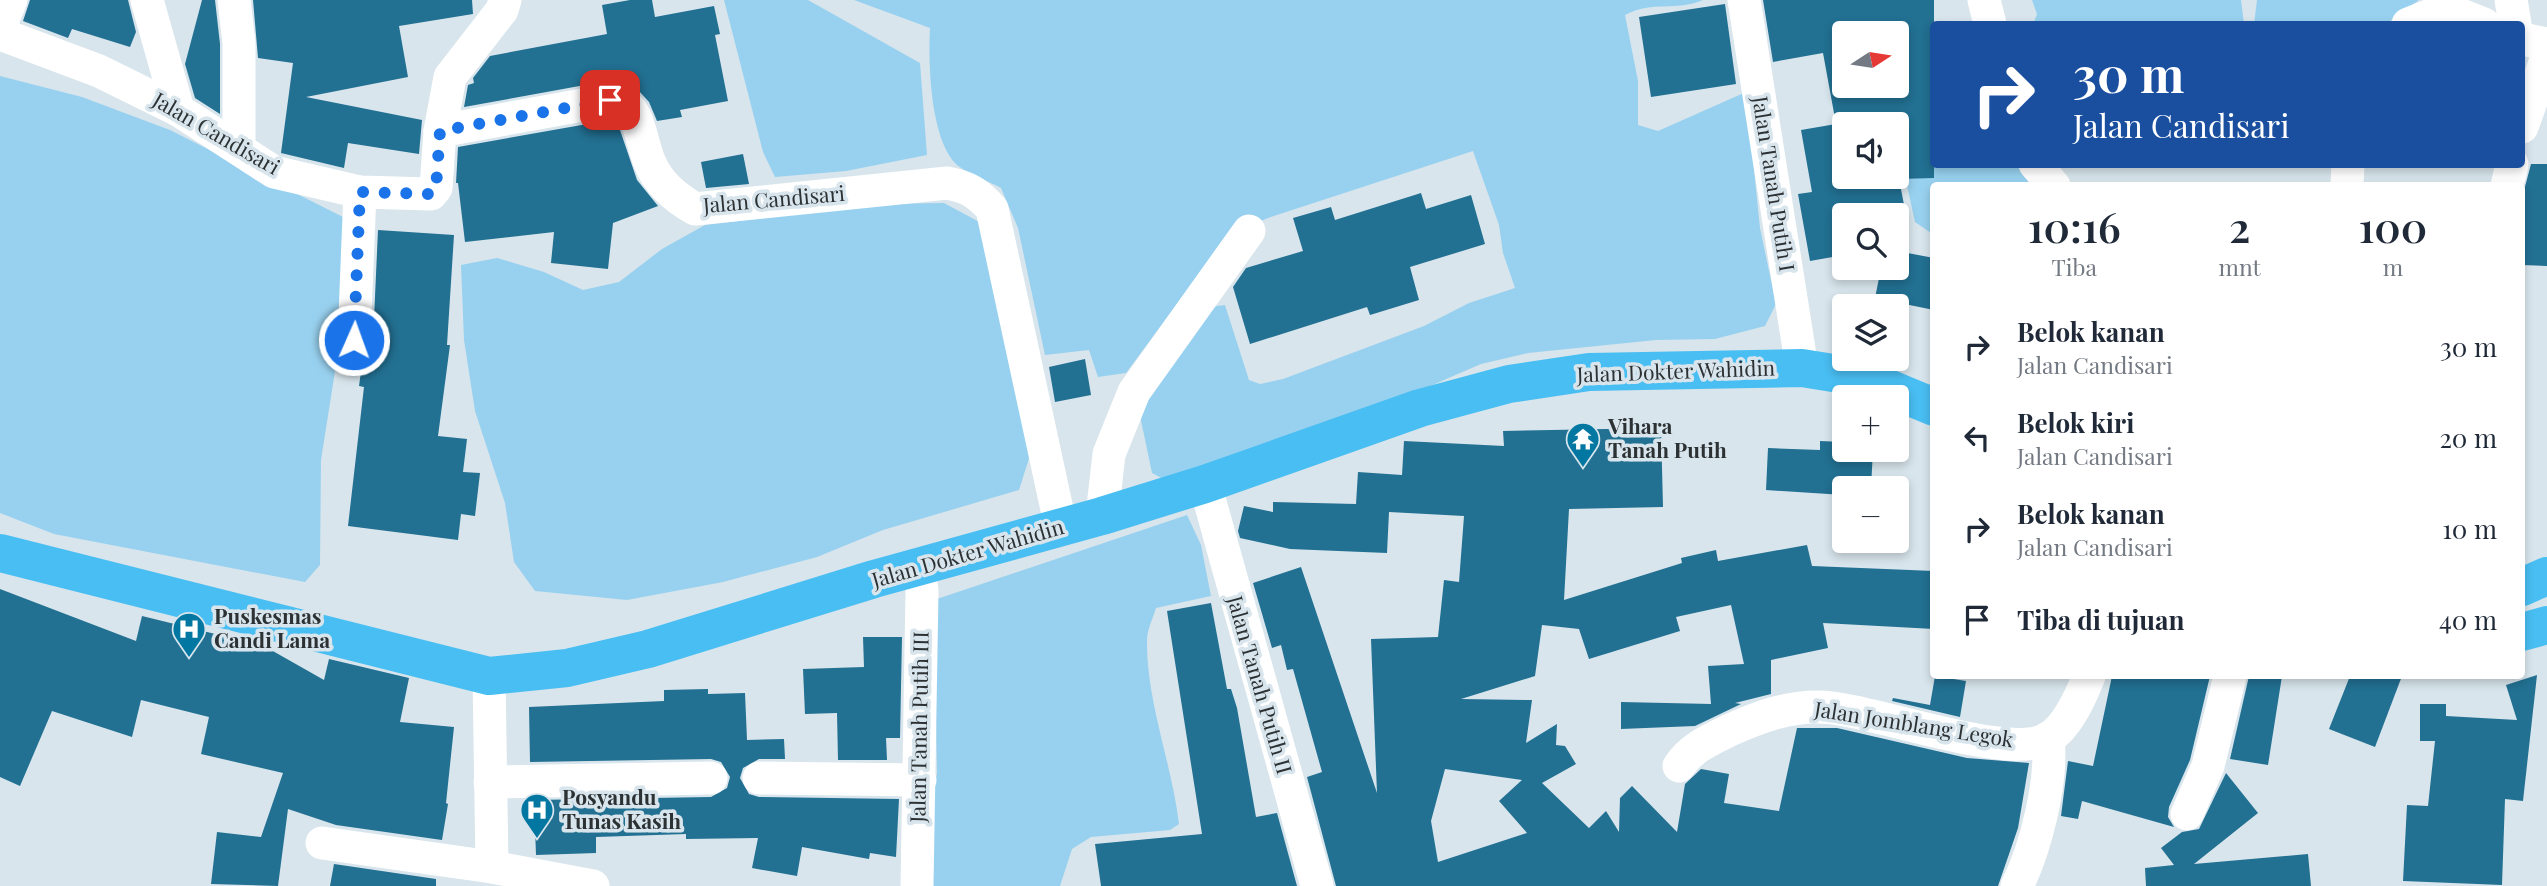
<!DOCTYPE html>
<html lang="id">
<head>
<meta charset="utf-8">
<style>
  :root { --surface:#fff; --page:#f2f2f3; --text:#1f2937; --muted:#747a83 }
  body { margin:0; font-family:"Playfair Display",serif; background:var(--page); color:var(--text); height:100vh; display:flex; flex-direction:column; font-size:26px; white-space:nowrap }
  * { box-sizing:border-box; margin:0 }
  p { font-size:23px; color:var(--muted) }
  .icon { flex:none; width:38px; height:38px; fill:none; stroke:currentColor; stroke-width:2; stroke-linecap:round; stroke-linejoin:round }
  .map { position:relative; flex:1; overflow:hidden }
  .drawer { position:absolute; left:1930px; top:182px; width:595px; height:497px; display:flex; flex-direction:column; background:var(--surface); border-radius:7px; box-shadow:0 4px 10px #0003 }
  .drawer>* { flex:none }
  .guide { position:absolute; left:1930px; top:21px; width:595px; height:147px; border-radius:7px; box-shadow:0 4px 10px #0003; background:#1a4fa0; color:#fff; overflow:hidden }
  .needle { width:46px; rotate:78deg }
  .buttons { position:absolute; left:1832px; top:21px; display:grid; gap:14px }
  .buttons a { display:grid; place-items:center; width:77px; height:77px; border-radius:7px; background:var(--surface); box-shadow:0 4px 10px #0003; font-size:35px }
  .pin { position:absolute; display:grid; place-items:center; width:60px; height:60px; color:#fff; margin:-30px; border-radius:14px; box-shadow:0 4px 10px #0006 }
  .me { position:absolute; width:77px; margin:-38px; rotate:2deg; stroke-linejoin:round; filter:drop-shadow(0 0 5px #0008) }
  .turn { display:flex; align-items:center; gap:24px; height:147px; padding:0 28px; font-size:32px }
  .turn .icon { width:91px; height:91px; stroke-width:2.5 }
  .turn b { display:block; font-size:49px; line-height:60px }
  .eta { display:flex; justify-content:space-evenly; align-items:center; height:119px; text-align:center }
  .eta b { font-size:42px; font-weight:600; line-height:49px }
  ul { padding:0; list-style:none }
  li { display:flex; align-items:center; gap:21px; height:91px; padding:0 28px }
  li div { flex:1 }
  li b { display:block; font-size:26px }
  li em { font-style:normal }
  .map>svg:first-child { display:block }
  .green { fill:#98d1ef }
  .building { fill:#227092; fill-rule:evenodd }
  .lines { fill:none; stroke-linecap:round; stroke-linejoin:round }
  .minor { stroke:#fff; stroke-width:33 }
  .highway { stroke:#49bef2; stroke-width:38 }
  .route { stroke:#1a73e8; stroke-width:12; stroke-dasharray:0 21.6 }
  .labels { text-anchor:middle; stroke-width:7; stroke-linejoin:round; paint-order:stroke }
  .street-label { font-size:21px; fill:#2c3134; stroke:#d8e5ec }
  .poi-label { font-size:21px; font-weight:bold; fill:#2c3134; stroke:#d8e5ec; text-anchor:start }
</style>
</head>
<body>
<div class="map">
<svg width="2547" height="886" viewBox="0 0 2547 886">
  <rect width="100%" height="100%" fill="#d8e5ec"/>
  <g class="green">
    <polygon points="724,0 808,0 920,63 927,155 846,171 775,177 763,152"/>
    <path d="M854,0H1703C1675,12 1654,0 1625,15L1638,81V125L1658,131L1746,92L1760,228L1776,304L1765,326L1715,339L1656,340L1528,353L1481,364L1317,435L1173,484L1152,473L1139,411L1210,307L1225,305L1249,380L1260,384L1283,379L1424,326L1469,303L1515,288L1503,253L1499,225L1473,151L1268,218L1228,235L1126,373L1098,377L1089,350L1045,355L1018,228L1001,188C988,181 968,174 957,165C930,140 928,62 930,28Z"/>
    <polygon points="2032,0 2241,0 2244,24 2025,24 2034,22 2037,14"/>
    <polygon points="2257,0 2419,0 2386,24 2254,24"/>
    <polygon points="0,76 82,97 170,130 349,220 345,308 321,460 320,565 305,582 54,534 0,513"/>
    <polygon points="1934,164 2019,165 2034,185 1934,186 1934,235 1915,222 1903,167"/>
    <polygon points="944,203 985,225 1033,446 1019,490 883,530 817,557 723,582 627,600 535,591 514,562 505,503 475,411 464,340 461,265 497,258 544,272 583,290 619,282 662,249 705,225 881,204"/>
    <path d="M1187,515L1201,545L1211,596L1156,608C1153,618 1147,630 1147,640C1146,700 1172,764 1179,824L1170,830L1091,837L1072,849L1060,886H928L932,792L937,774L934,600Z"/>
  </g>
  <g class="building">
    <polygon points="30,0 128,0 136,32 130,47 72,29 68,38 23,21"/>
    <polygon points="202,0 215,0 220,44 220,114 195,98 185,64"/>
    <polygon points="253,0 472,0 473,14 399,26 408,77 306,97 422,120 419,154 348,143 344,168 281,153 293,63 258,58"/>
    <polygon points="630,0 652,0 655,17 714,6 720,34 715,35 728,101 680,110 682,117 657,121 649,102 639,91 624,83 607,81 464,107 468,85 474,83 473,78 490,56 607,34 602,5"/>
    <path d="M1763,0H1934V178L1899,179L1906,215H1844V255L1810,261L1798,194L1812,192L1801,130L1836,124L1823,53L1773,62ZM1844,33H1897V86H1844ZM1844,124H1897V177L1844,186Z"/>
    <polygon points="1725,4 1736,84 1651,97 1639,17"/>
    <polygon points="610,120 620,130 637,180 658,206 613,223 608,269 551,263 554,232 465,242 458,183 456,183 458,147"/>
    <polygon points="743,154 749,184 706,188 701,162"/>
    <polygon points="2531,164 2547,164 2547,266 2522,265 2522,198"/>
    <polygon points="1421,193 1426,209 1471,195 1485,244 1410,267 1419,300 1370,315 1367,307 1250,344 1233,287 1246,268 1303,251 1293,218 1331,207 1335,220"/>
    <polygon points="378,230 454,235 447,345 450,345 438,436 467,439 463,472 480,473 475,516 461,514 458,540 348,526 364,387 359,386 363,357 370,351 373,341"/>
    <polygon points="1897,251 1934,258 1934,310 1875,298 1881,268 1897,268"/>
    <polygon points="1085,359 1091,395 1055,402 1049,367"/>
    <path d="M1661,428L1663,507L1569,509L1564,600L1682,563L1681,558L1716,550L1718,561L1807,545L1812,566L1934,571V629L1823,623L1828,648L1771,660V694L1735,703L1741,704L1695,726L1621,729V702L1711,704L1708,666L1744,664L1731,605L1676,617L1680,631L1589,659L1579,629L1542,625L1535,676L1461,699L1532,700L1526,743L1557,724L1556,745L1565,746L1576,764L1542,783L1589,828L1606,811L1619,832L1620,798L1632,786L1677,832L1685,784L1701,769L1729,774L1724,803L1779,811L1797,728H1837L1967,758L2029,763L2018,828L1998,886H1336L1307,777L1322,772L1293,669L1287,670L1281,645L1272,648L1253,583L1301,567L1377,793L1371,639L1438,637L1444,580L1459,582L1464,516L1389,512L1387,553L1290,549L1240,538L1238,531L1244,506L1273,512V502L1356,504L1358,472L1402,475L1404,441L1504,446L1503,431ZM1445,769L1522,780L1499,801L1527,833L1438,862L1431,821Z"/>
    <polygon points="1820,441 1844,442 1844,450 1873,450 1871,488 1844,488 1844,495 1766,490 1768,448 1820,450"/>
    <polygon points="0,589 136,641 142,616 264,646 324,680 329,659 409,678 400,722 454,727 446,803 448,804 442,840 336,825 288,809 278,886 211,884 217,832 261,837 283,773 201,754 209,717 141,700 132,737 52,711 20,786 0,777"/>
    <polygon points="1211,603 1227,689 1231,689 1237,708 1256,817 1277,813 1297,886 1101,886 1095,844 1202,834 1167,611"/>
    <polygon points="863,637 902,637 900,738 886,738 887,760 838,760 837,713 805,714 803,669 864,667"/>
    <polygon points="2537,675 2523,801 2505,799 2502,885 2403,881 2407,805 2428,806 2435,741 2420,741 2420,704 2446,704 2446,716 2517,720 2506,685"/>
    <polygon points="1935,676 1966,681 1960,717 1892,701 1893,698 1930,705"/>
    <polygon points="2112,676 2210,676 2190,760 2169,807 2168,817 2174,827 2082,801 2078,819 2061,816 2068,761 2093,766"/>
    <polygon points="2249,676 2282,676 2268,765 2230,759"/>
    <polygon points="2350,676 2402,676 2375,747 2329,729"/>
    <polygon points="708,689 708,694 745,693 747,740 784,739 785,759 759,759 743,768 740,778 749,794 759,797 899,799 896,857 870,853 869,859 802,847 797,876 752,868 758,838 686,839 686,834 596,837 596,853 536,855 534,800 711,797 727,788 730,777 721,762 711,759 530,762 529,707 664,701 664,690"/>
    <polygon points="2226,773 2258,813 2194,864 2308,854 2311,886 2146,886 2145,868 2174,865 2161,848 2182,832 2199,829"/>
    <polygon points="334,864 436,879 436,886 330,886"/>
  </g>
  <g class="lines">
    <g class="minor">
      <polyline points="147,0 178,110"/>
      <polyline points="234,0 239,43 239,147"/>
      <polyline points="1744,0 1802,368"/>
      <polyline points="1984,0 1990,24"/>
      <polyline points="2511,0 2515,24"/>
      <polyline points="2408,24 2446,9 2484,24"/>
      <polyline points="0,27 11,0"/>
      <path d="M0,34L99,71L178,110L274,172L360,192L431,194L436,188L440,131L610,100C641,101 639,139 650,163C658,183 676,198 695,209L947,183C968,187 978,193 992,209L1061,528"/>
      <polyline points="2522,39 2547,44"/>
      <polyline points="2522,127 2547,57"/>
      <polyline points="440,131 450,77 502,10 505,0"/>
      <polyline points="2035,164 2054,186"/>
      <polyline points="2347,186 2348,164"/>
      <polyline points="2507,186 2512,164"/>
      <polyline points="354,340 360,192"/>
      <polyline points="1205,484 1317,886"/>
      <polyline points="1102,516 1109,454 1134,392 1249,231"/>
      <polyline points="489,676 492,867"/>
      <path d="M1679,766C1692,747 1710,740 1730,730C1759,717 1786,707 1817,707C1867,706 2008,763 2049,738C2068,726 2081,696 2089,676"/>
      <polyline points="759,778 920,780"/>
      <polyline points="490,782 711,778"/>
      <polyline points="2187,814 2208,766 2230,676"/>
      <polyline points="322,843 492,867 593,886"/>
      <polyline points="917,886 922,591 919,567"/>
      <path d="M2017,886C2036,848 2053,780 2048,738"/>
    </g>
    <g class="highway">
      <polyline points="0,553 489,676 567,668 648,649 874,579 1102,516 1205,484 1420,408 1509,384 1589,372 1802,368 1864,378 1934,407"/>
      <polyline points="2522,587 2547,576"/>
      <polyline points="2522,632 2547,625"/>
    </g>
  </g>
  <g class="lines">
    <polyline class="route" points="354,340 360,192 431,194 436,188 440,131 610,100"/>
  </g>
  <defs>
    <symbol id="temple-pin" viewBox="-11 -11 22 30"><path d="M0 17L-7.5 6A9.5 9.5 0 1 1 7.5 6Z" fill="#0277a1" stroke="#d8e5ec"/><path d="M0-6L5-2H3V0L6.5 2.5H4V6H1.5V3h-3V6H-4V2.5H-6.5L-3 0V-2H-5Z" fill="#fff"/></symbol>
    <symbol id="hospital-pin" viewBox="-11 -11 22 30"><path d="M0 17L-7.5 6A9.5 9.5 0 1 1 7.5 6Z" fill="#0277a1" stroke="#d8e5ec"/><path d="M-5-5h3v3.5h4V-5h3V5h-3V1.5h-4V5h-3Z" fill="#fff"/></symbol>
  </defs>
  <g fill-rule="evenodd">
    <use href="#temple-pin" x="1564" y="420" width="38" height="52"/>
    <use href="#hospital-pin" x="170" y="610" width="38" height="52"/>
    <use href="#hospital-pin" x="518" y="791" width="38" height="52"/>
  </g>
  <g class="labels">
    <g class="street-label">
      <text transform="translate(216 134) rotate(30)" y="7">Jalan Candisari</text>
      <text transform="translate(1773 184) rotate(81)" y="7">Jalan Tanah Putih I</text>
      <text transform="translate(774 200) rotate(-5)" y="7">Jalan Candisari</text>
      <text transform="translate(1676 372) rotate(-2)" y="7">Jalan Dokter Wahidin</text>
      <text transform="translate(968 554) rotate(-16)" y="7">Jalan Dokter Wahidin</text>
      <text transform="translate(1259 685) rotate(74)" y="7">Jalan Tanah Putih II</text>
      <text transform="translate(1914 725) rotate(9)" y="7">Jalan Jomblang Legok</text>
      <text transform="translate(920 727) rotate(-89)" y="7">Jalan Tanah Putih III</text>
    </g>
    <g class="poi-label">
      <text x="1608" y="434">Vihara<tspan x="1608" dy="24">Tanah Putih</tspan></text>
      <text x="214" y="624">Puskesmas<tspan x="214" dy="24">Candi Lama</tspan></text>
      <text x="562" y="805">Posyandu<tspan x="562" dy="24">Tunas Kasih</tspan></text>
    </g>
  </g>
</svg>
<div class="buttons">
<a><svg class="needle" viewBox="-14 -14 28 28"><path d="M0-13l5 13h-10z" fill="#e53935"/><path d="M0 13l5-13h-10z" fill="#747a83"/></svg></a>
<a><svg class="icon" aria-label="sound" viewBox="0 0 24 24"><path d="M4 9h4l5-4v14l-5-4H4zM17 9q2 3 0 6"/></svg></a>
<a><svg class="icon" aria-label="search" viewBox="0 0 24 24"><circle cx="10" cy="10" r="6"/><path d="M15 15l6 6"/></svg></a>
<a><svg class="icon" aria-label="layers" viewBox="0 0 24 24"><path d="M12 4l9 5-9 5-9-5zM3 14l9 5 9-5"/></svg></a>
<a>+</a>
<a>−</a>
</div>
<div class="pin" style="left:610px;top:100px;background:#d93025"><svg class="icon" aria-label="arrive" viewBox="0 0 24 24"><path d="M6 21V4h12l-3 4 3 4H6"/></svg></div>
<svg class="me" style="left:354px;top:340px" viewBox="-20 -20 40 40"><circle r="17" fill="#1a73e8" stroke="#fff" stroke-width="3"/><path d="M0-11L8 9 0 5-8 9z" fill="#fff"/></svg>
<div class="guide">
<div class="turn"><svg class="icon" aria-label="right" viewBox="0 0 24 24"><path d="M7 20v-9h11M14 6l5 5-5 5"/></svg><div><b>30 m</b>Jalan Candisari</div></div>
</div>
<section class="drawer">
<div class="eta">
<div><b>10:16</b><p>Tiba</p></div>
<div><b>2</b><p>mnt</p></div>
<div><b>100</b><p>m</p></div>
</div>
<ul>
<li><svg class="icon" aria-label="right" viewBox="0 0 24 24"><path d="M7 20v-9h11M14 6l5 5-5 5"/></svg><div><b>Belok kanan</b><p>Jalan Candisari</p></div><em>30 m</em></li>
<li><svg class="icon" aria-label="left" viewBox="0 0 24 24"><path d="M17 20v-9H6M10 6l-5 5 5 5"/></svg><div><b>Belok kiri</b><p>Jalan Candisari</p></div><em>20 m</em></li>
<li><svg class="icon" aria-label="right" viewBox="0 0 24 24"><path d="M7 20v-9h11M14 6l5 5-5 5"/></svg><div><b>Belok kanan</b><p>Jalan Candisari</p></div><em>10 m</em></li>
<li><svg class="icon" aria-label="arrive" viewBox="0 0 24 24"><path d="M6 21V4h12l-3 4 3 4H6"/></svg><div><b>Tiba di tujuan</b></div><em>40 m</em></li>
</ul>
</section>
</div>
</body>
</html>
